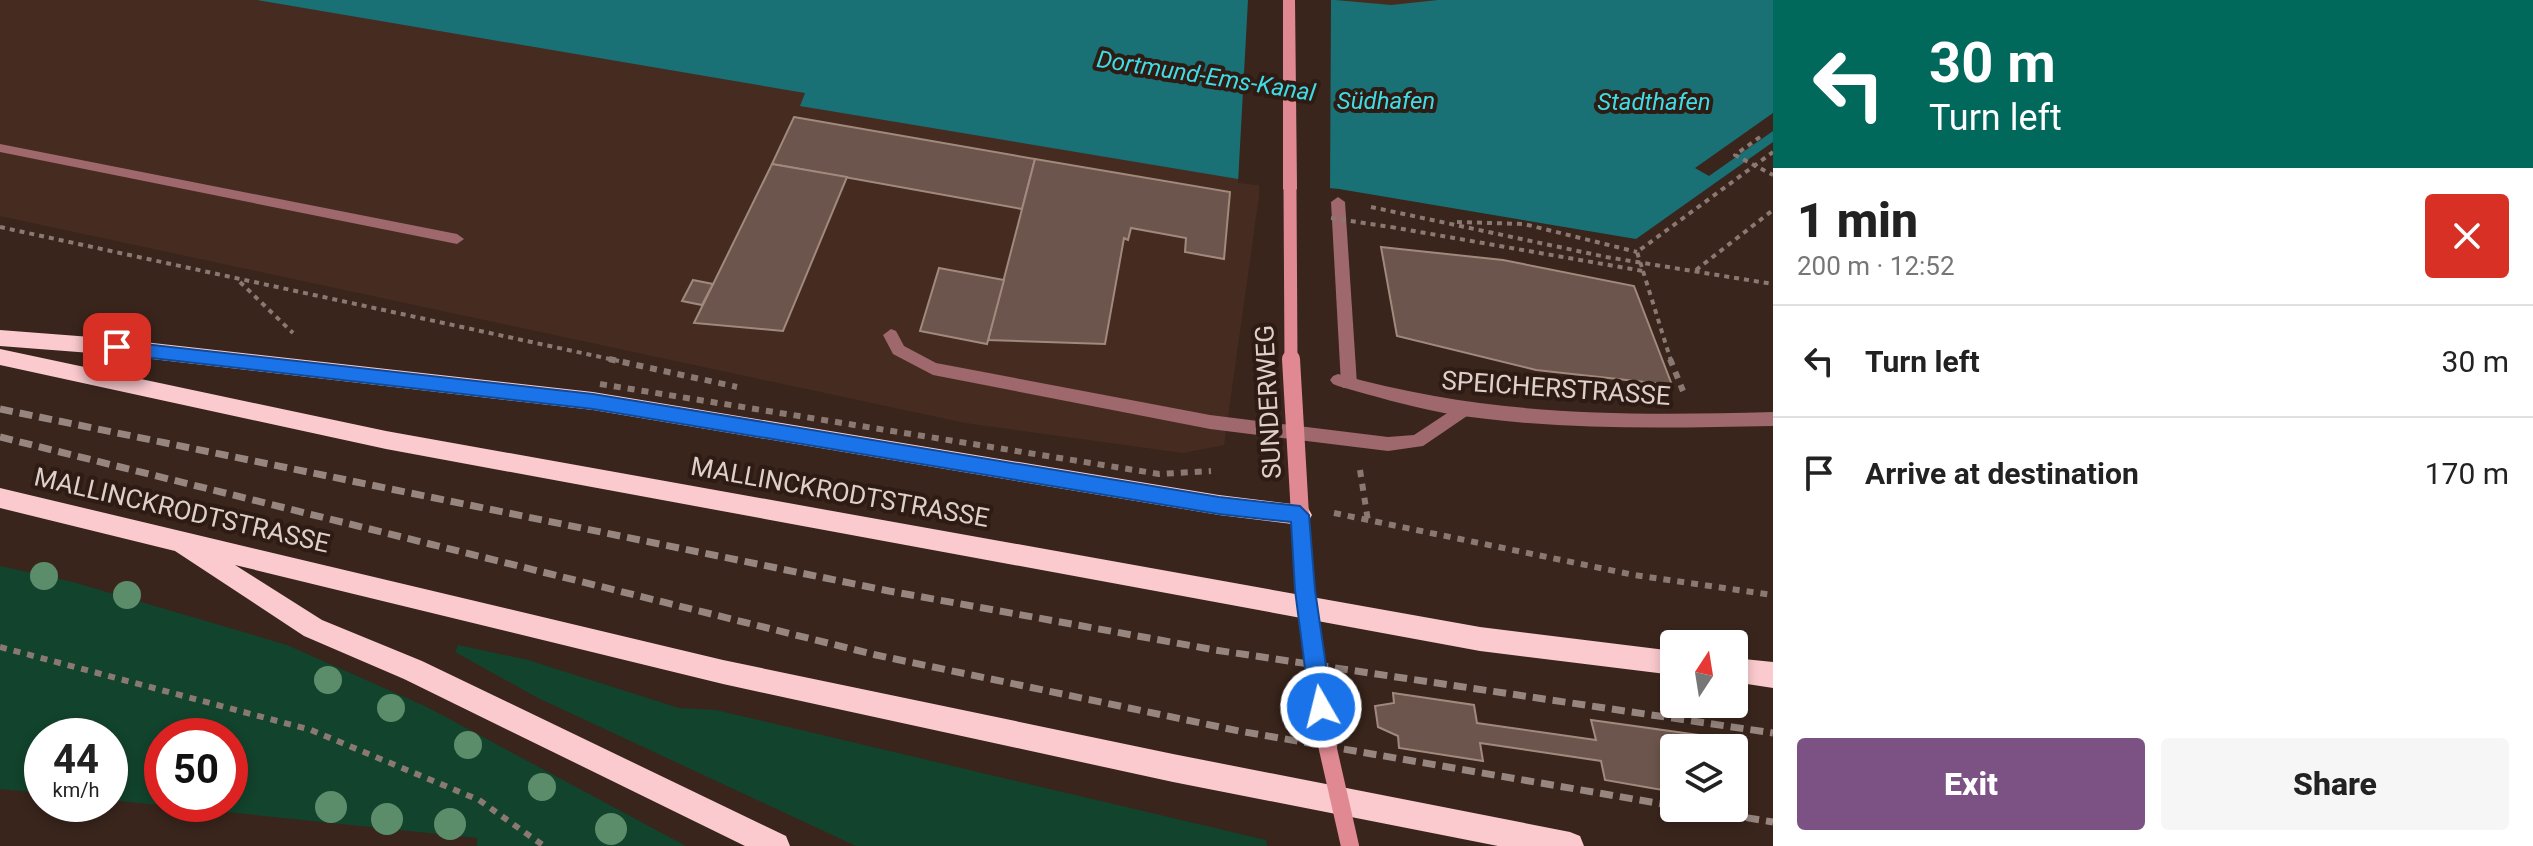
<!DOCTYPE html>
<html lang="en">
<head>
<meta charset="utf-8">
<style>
  :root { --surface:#fff; --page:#f6f6f6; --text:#222; --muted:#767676; --line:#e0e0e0; --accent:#7c5284 }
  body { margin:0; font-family:Roboto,sans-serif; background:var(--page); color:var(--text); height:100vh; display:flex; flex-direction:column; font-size:30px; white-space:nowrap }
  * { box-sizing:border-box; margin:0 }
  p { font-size:26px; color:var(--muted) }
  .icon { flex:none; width:44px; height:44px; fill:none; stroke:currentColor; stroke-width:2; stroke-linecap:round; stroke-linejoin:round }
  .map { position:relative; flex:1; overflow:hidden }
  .drawer { display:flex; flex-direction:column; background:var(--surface); width:760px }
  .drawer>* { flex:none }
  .hud { background:#00695c; color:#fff; overflow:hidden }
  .needle { width:52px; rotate:12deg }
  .tools { position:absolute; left:1660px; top:630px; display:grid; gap:16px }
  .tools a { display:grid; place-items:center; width:88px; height:88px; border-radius:8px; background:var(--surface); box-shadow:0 4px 12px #0003; font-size:40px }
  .speed { position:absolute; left:24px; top:718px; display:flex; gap:16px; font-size:40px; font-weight:700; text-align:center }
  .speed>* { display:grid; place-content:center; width:104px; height:104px; border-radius:50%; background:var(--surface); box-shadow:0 4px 12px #0003; line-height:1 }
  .speed small { font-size:20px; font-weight:400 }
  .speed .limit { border:12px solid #d22; background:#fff; color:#111 }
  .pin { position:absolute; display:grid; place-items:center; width:68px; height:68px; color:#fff; margin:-34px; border-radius:16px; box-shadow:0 4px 12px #0006 }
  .me { position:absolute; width:88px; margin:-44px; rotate:352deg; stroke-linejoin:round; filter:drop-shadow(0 0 6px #0008) }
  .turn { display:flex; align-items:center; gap:28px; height:168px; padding:0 24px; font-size:36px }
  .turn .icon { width:104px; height:104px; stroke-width:2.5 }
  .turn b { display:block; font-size:56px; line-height:68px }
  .round { display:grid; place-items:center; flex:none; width:84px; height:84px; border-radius:8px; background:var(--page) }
  .summary { display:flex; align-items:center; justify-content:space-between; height:136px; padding:0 24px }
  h1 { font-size:48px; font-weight:800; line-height:60px }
  .action { display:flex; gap:16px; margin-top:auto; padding:16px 24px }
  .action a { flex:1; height:92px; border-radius:8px; background:var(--accent); color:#fff; font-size:32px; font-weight:800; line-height:92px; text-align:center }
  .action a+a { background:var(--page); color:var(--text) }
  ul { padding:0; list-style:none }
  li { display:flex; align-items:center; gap:24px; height:112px; padding:0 24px; border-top:2px solid var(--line) }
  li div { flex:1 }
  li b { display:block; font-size:30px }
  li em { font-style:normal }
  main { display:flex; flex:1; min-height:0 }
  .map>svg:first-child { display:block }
  .built { fill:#462c20 }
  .green { fill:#12432c; fill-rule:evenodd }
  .water { fill:#197075 }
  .pier { fill:#39251c }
  .building { fill:#6c554c; stroke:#a2897e; stroke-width:2 }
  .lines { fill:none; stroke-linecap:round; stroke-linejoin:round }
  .path-far1 { stroke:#8a7972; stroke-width:4; stroke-dasharray:5 5; stroke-linecap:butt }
  .path { stroke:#8a7972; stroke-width:6; stroke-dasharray:7 7; stroke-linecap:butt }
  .service { fill:#9e686c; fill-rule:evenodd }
  .pedestrian { fill:#9e686c; fill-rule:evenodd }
  .minor { fill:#9e686c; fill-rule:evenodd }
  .secondary { fill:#e08992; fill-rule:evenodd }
  .trunk { fill:#facace; fill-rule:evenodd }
  .rail { stroke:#978680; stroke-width:7; stroke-dasharray:13 7; stroke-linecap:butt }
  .path-bridge-far1 { stroke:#8a7972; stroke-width:4; stroke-dasharray:5 5; stroke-linecap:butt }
  .path-bridge { stroke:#8a7972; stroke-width:6; stroke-dasharray:7 7; stroke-linecap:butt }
  .secondary-bridge-far1 { stroke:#e08992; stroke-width:13 }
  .secondary-bridge { stroke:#e08992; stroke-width:18 }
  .tree { fill:#5c8d6b }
  .route { fill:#1a73e8; stroke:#114b97; stroke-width:2 }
  .labels { text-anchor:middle; stroke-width:8; stroke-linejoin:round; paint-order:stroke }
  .far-water-label { font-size:24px; font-style:italic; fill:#3edde6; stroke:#2e1b13 }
  .street-label { font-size:26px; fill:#ddcfca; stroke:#2e1b13 }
</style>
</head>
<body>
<main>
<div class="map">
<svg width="1773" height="846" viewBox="0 0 1773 846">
  <rect width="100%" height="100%" fill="#39251c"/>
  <polygon class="built" points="0,0 1773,0 1259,77 1259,196 1224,445 1183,453 965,423 0,216"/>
  <g class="green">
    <path d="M0,566L73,582L287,645L427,707L686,846H477V838L110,800V736H42V793L0,789ZM162,736H230V804H162Z"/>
    <polygon points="458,645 528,660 679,708 716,710 1266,840 1267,846 856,846 538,698 455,652"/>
  </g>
  <polygon class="water" points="257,0 1335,0 1391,5 1438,0 1773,0 1773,142 1636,239 1339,189 1238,179 800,106 805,93"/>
  <g class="pier">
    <polygon points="1248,0 1331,0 1330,193 1238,183"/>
    <polygon points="1773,113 1773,131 1709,176 1695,168"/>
  </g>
  <g class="building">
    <polygon points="794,117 1035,159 1022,209 772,164"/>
    <polygon points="1035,159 1230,192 1224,259 1185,252 1186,238 1131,228 1128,240 1124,238 1105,344 988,340"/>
    <polygon points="772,164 847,177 783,331 694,323"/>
    <polygon points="1381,247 1503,260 1634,286 1672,385 1536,370 1397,336"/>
    <polygon points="939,268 1004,280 987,344 920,331"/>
    <polygon points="693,280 713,284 702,305 682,301"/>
    <polygon points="1393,693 1474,705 1477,723 1596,740 1591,720 1720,738 1722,748 1674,748 1674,792 1605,780 1601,761 1480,743 1483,761 1399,748 1398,736 1378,727 1375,706 1394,703"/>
  </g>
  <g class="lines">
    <g class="path-far1">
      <polyline points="1760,137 1735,155 1773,175"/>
      <polyline points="1371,207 1606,257 1773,284"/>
      <polyline points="1457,222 1524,224 1637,252"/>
      <polyline points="0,227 619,361"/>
      <polyline points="1391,227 1643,271 1637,252 1773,152"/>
      <polyline points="1696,270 1773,210"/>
      <polyline points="1643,271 1671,361"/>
      <polyline points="240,282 293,333"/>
    </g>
    <g class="path">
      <polyline points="609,359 737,387"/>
      <polyline points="1670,359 1683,391"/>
      <polyline points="1360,470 1368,521"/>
      <polyline points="1334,513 1634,575 1773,595"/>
      <polyline points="0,647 311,730 479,800 544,846"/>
    </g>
    <g class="service">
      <polygon points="0,144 457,234 464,239 457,244 0,152"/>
      <polygon points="891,329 896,331 904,346 936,363 1210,415 1388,437 1414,435 1461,404 1467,406 1469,411 1467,416 1423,446 1388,451 1210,429 933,375 893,354 883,335"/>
    </g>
    <polygon class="pedestrian" points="1338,197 1345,202 1357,384 1355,388 1343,388 1341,384 1331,202"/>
    <path class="minor" d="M1338,374C1487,416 1620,416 1773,412V426C1664,428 1553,431 1444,413C1408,406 1373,396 1338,386L1333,384L1330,380L1333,376Z"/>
    <g class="secondary">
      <polygon points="1283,0 1295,0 1297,189 1290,194 1283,189"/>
      <polygon points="1300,508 1306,510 1309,515 1314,590 1311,596 1305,598 1299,596 1296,590 1291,515 1294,510"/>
    </g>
    <g class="trunk">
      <polygon points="0,330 117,339 593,392 1219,495 1300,505 1308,508 1312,515 1308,522 1300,525 1219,515 593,410 117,355 0,346"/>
      <polygon points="0,349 386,431 1480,627 1674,651 1674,675 1480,651 386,449 0,365"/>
      <polygon points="0,488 723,660 1173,754 1570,832 1580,836 1584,846 1498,846 1173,782 723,684 235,565 322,620 422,661 786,836 790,846 745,846 404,679 304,636 175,551 0,508"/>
      <polygon points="1734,658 1773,662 1773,688 1734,682"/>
    </g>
    <g class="rail">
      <polyline points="0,409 889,591 1215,650 1773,733"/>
      <polyline points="0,437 876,655 1239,731 1674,806"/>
      <polyline points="1687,808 1773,822"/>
    </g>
    <polyline class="path-bridge-far1" points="1331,218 1391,227"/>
    <polyline class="path-bridge" points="600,384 1159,474 1211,471"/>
    <polyline class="secondary-bridge-far1" points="1290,189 1291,361"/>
    <g class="secondary-bridge">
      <polyline points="1291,359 1300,515"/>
      <polyline points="1305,590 1325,736 1350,846"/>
    </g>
  </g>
  <g class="tree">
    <circle cx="44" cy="576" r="14"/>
    <circle cx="127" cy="595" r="14"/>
    <circle cx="328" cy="680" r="14"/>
    <circle cx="391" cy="708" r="14"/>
    <circle cx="468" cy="745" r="14"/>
    <circle cx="542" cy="787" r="14"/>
    <circle cx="331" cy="807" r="16"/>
    <circle cx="387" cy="819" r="16"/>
    <circle cx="450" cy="824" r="16"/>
    <circle cx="611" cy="829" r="16"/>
  </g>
  <polygon class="route" points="117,341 593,394 1219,497 1300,506 1309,515 1315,590 1332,707 1329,715 1321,718 1314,715 1310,707 1295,590 1291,522 1219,514 593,409 117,354 109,347"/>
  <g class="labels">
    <g class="far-water-label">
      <text transform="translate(1206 76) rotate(9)" y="8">Dortmund-Ems-Kanal</text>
      <text x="1386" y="109">Südhafen</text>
      <text x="1654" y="110">Stadthafen</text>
    </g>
    <g class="street-label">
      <text transform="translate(1556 388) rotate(4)" y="9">SPEICHERSTRASSE</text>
      <text transform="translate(1268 402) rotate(-93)" y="9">SUNDERWEG</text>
      <text transform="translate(840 492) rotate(10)" y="9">MALLINCKRODTSTRASSE</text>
      <text transform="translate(182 510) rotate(13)" y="9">MALLINCKRODTSTRASSE</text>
    </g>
  </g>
</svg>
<div class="tools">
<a><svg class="needle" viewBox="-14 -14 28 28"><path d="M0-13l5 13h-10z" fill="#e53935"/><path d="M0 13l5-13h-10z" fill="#767676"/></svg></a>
<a><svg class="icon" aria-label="layers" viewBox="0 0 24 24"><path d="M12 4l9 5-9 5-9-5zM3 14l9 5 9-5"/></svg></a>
</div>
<div class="speed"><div>44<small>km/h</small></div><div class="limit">50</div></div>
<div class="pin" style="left:117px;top:347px;background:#d93025"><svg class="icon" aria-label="arrive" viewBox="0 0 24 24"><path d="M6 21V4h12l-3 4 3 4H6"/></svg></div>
<svg class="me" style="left:1321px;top:707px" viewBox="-20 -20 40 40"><circle r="17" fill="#1a73e8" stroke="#fff" stroke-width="3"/><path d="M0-11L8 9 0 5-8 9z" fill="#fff"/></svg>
</div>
<section class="drawer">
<div class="hud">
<div class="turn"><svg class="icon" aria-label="left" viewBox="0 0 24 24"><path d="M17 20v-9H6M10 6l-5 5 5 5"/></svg><div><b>30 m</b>Turn left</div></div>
</div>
<div class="summary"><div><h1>1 min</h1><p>200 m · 12:52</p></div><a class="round" style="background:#d93025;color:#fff"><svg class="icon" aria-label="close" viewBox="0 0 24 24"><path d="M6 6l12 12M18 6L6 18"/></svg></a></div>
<ul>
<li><svg class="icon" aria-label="left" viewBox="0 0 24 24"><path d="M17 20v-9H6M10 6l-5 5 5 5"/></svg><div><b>Turn left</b></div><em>30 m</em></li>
<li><svg class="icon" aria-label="arrive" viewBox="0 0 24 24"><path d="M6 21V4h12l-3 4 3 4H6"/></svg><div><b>Arrive at destination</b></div><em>170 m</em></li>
</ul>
<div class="action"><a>Exit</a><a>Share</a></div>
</section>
</main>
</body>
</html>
